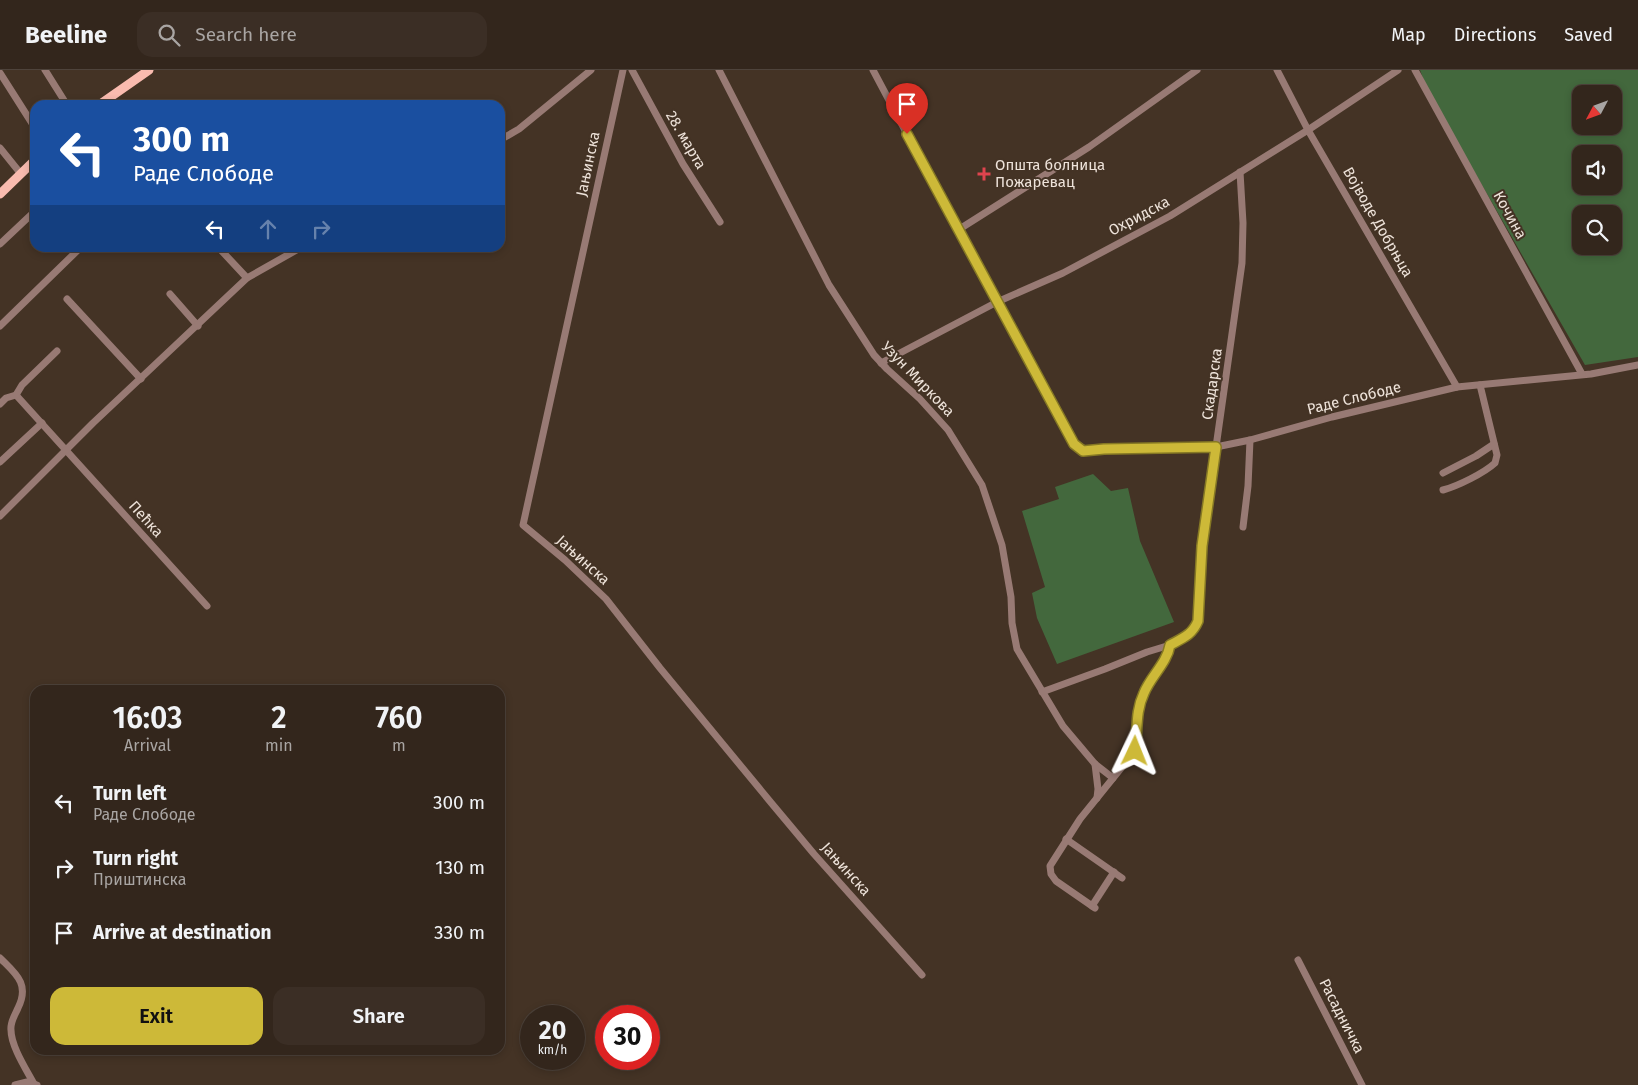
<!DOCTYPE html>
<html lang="en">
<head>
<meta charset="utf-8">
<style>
  :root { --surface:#33261c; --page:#3b2e25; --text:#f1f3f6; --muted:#a9a5a3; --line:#4e433b; --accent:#cdb938 }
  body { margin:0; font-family:"Fira Sans",sans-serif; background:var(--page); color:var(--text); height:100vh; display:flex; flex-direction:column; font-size:19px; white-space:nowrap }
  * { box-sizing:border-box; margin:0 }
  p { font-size:16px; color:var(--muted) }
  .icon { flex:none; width:28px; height:28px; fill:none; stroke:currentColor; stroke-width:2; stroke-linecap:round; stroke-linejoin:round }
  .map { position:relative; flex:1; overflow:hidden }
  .side { position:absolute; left:30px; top:615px; width:475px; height:370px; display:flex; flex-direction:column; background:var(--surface); border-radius:15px; box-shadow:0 2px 8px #0003,0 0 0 1px var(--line) }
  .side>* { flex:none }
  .top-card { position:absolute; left:30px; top:30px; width:475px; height:152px; border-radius:15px; box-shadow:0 2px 8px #0003,0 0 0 1px var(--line); background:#1a4fa0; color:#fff; overflow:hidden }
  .needle { width:32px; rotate:229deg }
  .controls { position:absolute; left:1572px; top:15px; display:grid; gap:10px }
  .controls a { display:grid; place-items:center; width:50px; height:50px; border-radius:10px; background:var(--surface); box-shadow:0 2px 8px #0003,0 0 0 1px var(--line); font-size:25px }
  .speed { position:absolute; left:520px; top:935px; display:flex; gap:10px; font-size:25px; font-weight:700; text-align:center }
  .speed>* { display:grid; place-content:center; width:65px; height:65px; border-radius:50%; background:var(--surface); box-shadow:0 2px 8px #0003,0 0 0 1px var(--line); line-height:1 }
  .speed small { font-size:12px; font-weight:400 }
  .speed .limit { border:8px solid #d22; background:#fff; color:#111 }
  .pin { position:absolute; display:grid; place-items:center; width:42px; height:42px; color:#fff; margin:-51px -21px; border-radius:50% 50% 50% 0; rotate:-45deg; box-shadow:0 0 5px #0007 }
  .pin .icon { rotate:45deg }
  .me { position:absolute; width:55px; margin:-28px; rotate:2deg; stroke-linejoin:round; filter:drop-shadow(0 0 4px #0008) }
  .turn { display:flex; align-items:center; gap:18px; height:105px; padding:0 20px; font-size:22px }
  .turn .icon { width:65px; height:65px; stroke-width:2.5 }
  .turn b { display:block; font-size:35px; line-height:42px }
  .lanes { display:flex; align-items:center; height:48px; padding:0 20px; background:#0003; justify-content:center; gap:25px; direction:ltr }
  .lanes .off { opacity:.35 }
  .eta { display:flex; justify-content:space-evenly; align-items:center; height:85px; text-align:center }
  .eta b { font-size:30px; font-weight:600; line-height:35px }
  .cta { display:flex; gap:10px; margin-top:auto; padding:10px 20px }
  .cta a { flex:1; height:58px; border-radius:15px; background:var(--accent); color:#111; font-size:20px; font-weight:600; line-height:58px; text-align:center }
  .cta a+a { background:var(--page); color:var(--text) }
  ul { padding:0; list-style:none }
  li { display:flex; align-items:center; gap:15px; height:65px; padding:0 20px }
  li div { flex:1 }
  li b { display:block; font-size:19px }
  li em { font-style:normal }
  header { display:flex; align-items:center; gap:30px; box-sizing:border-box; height:70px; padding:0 25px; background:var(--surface); border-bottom:1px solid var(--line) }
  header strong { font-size:24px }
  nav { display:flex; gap:28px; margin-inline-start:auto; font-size:18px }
  .search { width:350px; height:45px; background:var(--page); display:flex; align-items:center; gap:12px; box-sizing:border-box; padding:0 18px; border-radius:15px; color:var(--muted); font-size:19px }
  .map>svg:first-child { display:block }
  .green { fill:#43683d; fill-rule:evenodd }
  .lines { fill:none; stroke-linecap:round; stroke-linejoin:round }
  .minor { stroke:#987a74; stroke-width:7 }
  .major { stroke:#f9bbaf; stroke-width:9 }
  .route-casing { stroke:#857824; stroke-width:12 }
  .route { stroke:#cdb938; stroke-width:9 }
  .health-dot { fill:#e0444e; stroke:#443325; stroke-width:2 }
  .labels { text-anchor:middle; stroke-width:4; stroke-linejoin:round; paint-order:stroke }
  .street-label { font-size:15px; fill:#eee3da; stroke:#443325 }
  .poi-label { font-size:15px; fill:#eee3da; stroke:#443325; text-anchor:start }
</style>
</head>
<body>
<header>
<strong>Beeline</strong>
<div class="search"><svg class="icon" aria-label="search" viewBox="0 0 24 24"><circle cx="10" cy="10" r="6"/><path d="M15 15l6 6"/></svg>Search here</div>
<nav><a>Map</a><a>Directions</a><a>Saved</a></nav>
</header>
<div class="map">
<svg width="1638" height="1015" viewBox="0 0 1638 1015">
  <rect width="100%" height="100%" fill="#443325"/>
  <g class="green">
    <path d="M1420,0H1638V287L1585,295L1427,19ZM1581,24H1614V56H1581ZM1581,84H1614V116H1581ZM1581,144H1614V176H1581Z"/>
    <polygon points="1093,404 1111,421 1128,418 1140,471 1174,552 1057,594 1037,548 1032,523 1045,517 1022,441 1059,429 1055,417"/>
  </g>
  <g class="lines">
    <g class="minor">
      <polyline points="45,0 67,35"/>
      <polyline points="623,0 523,455 565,490 606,529 660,598 773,735 814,784 922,905"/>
      <polyline points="632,0 683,94 720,152"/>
      <polyline points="719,0 829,215 874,285 887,299 920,329 948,360 982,415 1002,475 1011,527 1012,553 1017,579 1063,656 1095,694 1113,708"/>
      <polyline points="873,0 958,160 1074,374 1083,381 1105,379 1216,377 1250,370 1332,347 1457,317 1591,304 1638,295"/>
      <polyline points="1277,0 1308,60 1457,317"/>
      <polyline points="1415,0 1582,304"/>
      <polyline points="0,3 35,58"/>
      <polyline points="500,70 519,59 591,0"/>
      <polyline points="0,78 21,104"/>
      <polyline points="958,160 1089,77 1197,0"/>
      <polyline points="0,174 35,141"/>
      <polyline points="219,178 247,208"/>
      <polyline points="170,224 198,256"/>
      <polyline points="67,229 141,309"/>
      <polyline points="0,256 80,178"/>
      <polyline points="881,293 997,232 1063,203 1170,146 1308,60 1398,0"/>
      <polyline points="16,325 207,536"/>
      <polyline points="0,334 6,328 16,325 22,315 57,281"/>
      <polyline points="0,392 42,353"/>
      <polyline points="1443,403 1476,386 1494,374"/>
      <path d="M1443,420C1458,416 1484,403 1495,393L1497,385L1480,315"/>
      <polyline points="0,446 93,353 247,208 300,178"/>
      <polyline points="1243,457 1248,416 1250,370"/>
      <polyline points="1042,622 1105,599 1147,582 1170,575"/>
      <polyline points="1095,694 1098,719 1097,728"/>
      <polyline points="1066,769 1122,808"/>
      <polyline points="1092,836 1114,802"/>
      <path d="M1095,838L1056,811L1051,804L1050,796L1080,749L1135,681L1138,637L1148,613L1167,587L1170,575C1183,569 1192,564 1198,551L1202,476L1242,193L1243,153L1240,102"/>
      <path d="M0,888C16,904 30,914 18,938C15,945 10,952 11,960C11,976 26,999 34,1014"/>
      <polyline points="1298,890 1362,1015"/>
      <polyline points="15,1015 27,1012 37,1015"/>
    </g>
    <g class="major">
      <polyline points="99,35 149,0"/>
      <polyline points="0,124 35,90"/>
    </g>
  </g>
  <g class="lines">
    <defs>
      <path id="route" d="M907,64L1074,374L1083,381L1104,379L1216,377L1202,476L1198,551C1192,565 1183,568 1170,575C1167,593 1151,606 1144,623C1135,642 1138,660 1135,681"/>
    </defs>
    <use href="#route" class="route-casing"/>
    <use href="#route" class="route"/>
  </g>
  <path class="health-dot" d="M981.5 96.5h5v5h5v5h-5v5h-5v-5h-5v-5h5z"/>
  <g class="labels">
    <g class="street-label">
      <text transform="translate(686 70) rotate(60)" y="5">28. марта</text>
      <text transform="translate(588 94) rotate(-78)" y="5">Јањинска</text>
      <text transform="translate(1510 145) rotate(61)" y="5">Кочина</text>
      <text transform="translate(1139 146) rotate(-28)" y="5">Охридска</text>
      <text transform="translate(1378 152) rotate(60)" y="5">Војводе Добрњца</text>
      <text transform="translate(918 309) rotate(46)" y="5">Узун Миркова</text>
      <text transform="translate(1212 314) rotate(-82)" y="5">Скадарска</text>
      <text transform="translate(1354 328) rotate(-14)" y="5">Раде Слободе</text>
      <text transform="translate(146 449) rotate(48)" y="5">Пећка</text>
      <text transform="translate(583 490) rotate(42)" y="5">Јањинска</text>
      <text transform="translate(846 799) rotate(48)" y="5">Јањинска</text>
      <text transform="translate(1342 946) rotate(63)" y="5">Расадничка</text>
    </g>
    <g class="poi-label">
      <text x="995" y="100">Општа болница<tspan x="995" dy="17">Пожаревац</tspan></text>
    </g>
  </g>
</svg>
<div class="controls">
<a><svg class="needle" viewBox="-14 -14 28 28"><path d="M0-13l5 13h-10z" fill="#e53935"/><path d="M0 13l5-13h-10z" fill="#a9a5a3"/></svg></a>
<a><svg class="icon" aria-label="sound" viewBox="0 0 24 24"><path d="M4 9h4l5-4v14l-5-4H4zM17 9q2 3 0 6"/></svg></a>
<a><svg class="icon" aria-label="search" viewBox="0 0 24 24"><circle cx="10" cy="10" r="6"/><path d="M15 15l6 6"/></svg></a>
</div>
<div class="speed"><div>20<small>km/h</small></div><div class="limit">30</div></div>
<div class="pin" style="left:907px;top:64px;background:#d93025"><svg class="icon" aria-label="arrive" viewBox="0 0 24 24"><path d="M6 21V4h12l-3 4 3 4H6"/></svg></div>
<svg class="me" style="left:1135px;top:681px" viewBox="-20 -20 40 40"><path d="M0-17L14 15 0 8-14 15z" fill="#cdb938" stroke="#fff" stroke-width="4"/></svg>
<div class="top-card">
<div class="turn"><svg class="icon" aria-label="left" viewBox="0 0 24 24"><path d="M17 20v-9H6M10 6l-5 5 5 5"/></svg><div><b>300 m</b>Раде Слободе</div></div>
<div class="lanes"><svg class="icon" aria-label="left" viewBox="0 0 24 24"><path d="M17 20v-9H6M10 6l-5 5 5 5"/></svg><svg class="icon off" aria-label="ahead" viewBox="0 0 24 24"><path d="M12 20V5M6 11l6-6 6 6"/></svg><svg class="icon off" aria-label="right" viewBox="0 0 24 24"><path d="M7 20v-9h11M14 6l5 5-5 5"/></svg></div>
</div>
<section class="side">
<div class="eta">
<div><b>16:03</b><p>Arrival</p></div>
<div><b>2</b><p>min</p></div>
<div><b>760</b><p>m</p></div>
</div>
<ul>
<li><svg class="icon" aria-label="left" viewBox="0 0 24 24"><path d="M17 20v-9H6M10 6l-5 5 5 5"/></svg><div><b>Turn left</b><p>Раде Слободе</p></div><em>300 m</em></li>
<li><svg class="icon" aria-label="right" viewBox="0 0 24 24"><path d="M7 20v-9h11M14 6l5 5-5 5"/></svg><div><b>Turn right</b><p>Приштинска</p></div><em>130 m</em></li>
<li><svg class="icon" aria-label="arrive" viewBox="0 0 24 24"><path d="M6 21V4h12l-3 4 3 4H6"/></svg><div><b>Arrive at destination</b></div><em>330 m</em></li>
</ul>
<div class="cta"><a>Exit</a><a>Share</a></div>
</section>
</div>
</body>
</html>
